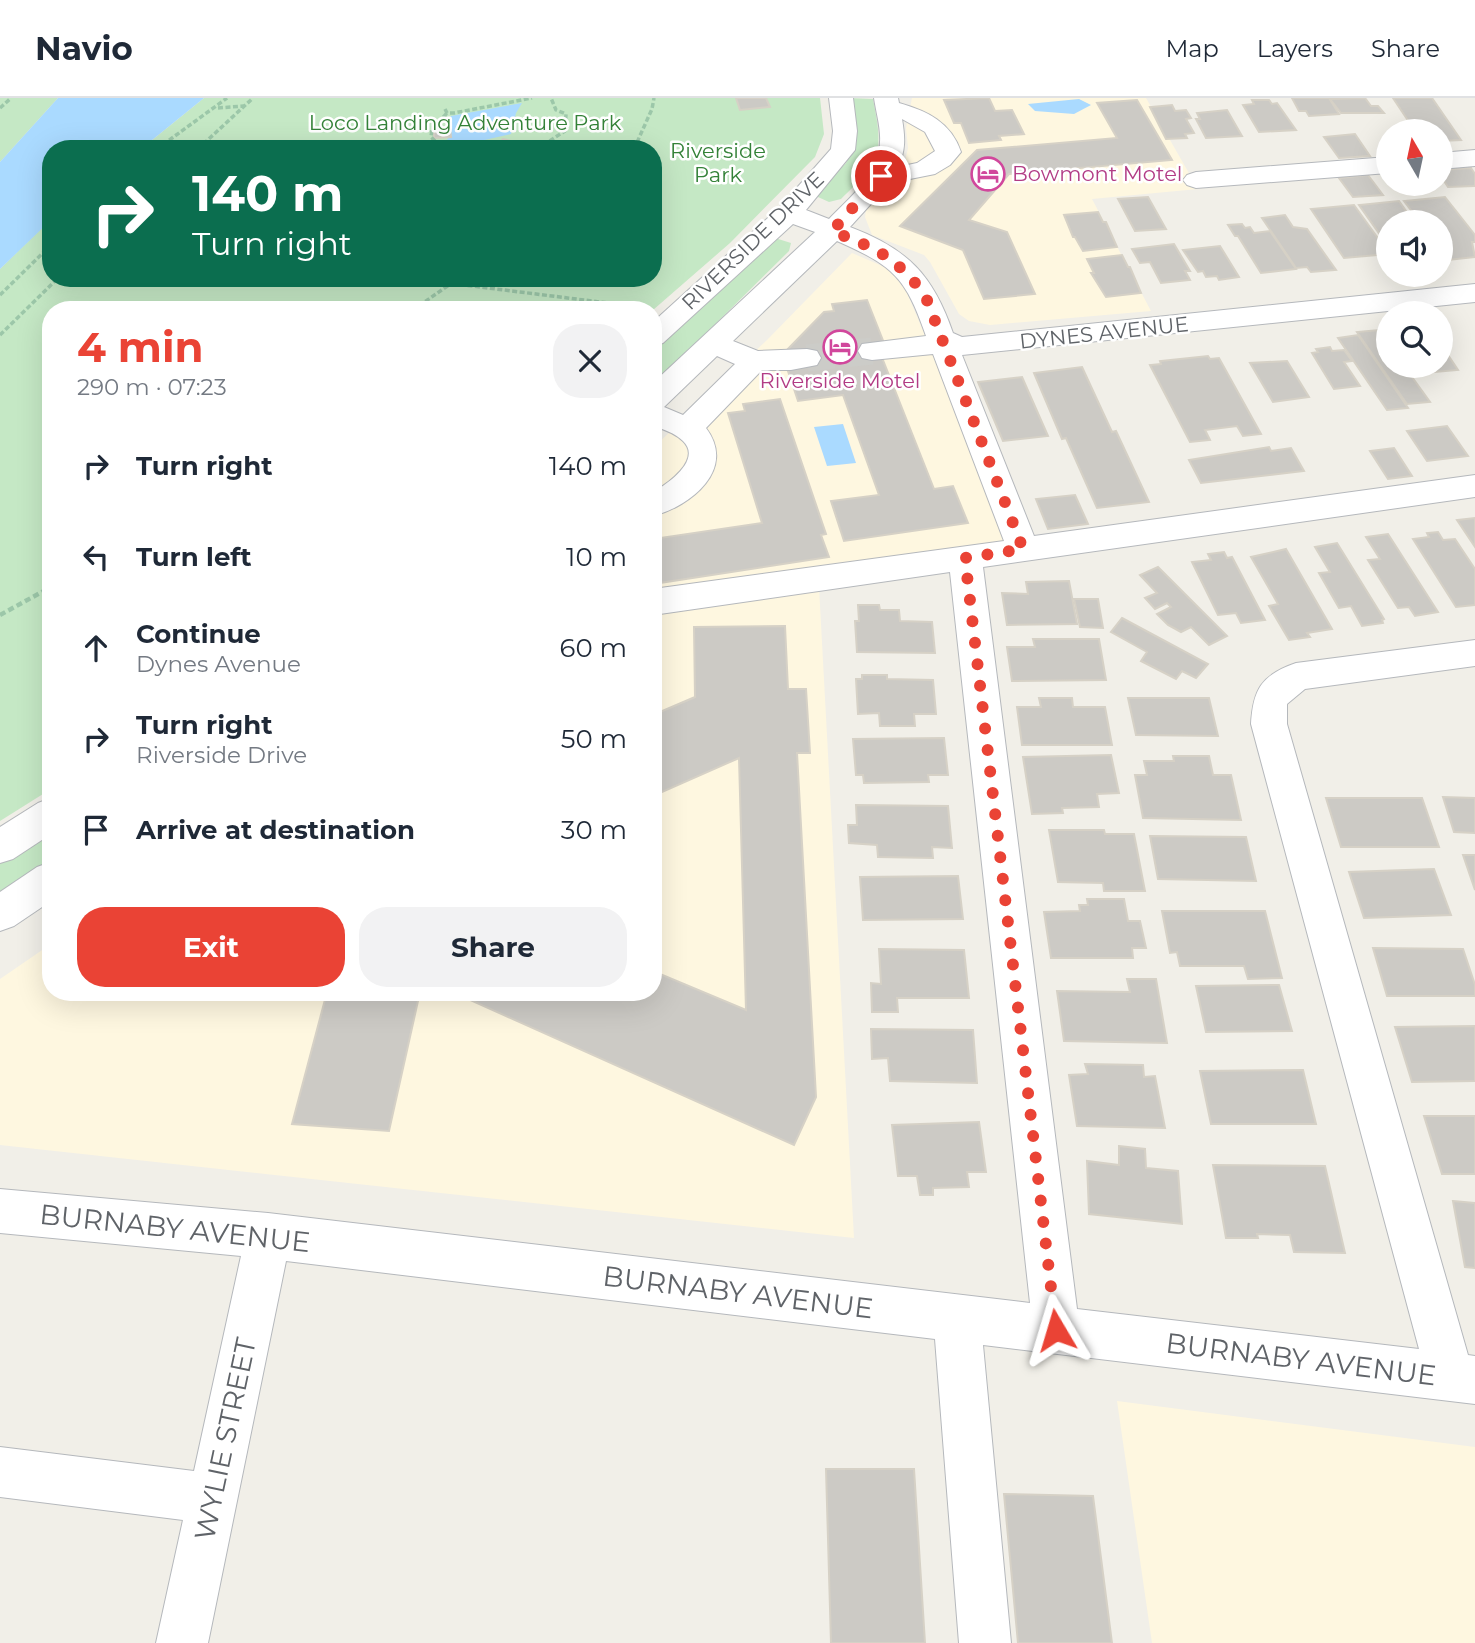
<!DOCTYPE html>
<html lang="en">
<head>
<meta charset="utf-8">
<style>
  :root { --surface:#fff; --page:#f2f2f3; --text:#1f2937; --muted:#747a83; --line:#e0e1e3; --accent:#ea4335 }
  body { margin:0; font-family:Montserrat,sans-serif; background:var(--page); color:var(--text); height:100vh; display:flex; flex-direction:column; font-size:26px; white-space:nowrap }
  * { box-sizing:border-box; margin:0 }
  p { font-size:23px; color:var(--muted) }
  .icon { flex:none; width:38px; height:38px; fill:none; stroke:currentColor; stroke-width:2; stroke-linecap:round; stroke-linejoin:round }
  .map { position:relative; flex:1; overflow:hidden }
  .panel { position:absolute; left:42px; top:203px; width:620px; height:700px; display:flex; flex-direction:column; background:var(--surface); border-radius:28px; box-shadow:0 7px 28px #0002 }
  .panel>* { flex:none }
  .hud { position:absolute; left:42px; top:42px; width:620px; height:147px; border-radius:28px; box-shadow:0 7px 28px #0002; background:#0b6e4f; color:#fff; overflow:hidden }
  .needle { width:46px; rotate:351deg }
  .buttons { position:absolute; left:1376px; top:21px; display:grid; gap:14px }
  .buttons a { display:grid; place-items:center; width:77px; height:77px; border-radius:50%; background:var(--surface); box-shadow:0 7px 28px #0002; font-size:35px }
  .pin { position:absolute; display:grid; place-items:center; width:60px; height:60px; color:#fff; margin:-30px; border:4px solid #fff; border-radius:50%; box-shadow:0 2px 7px #0007 }
  .me { position:absolute; width:77px; margin:-38px; rotate:353deg; stroke-linejoin:round; filter:drop-shadow(0 0 5px #0008) }
  .turn { display:flex; align-items:center; gap:24px; height:147px; padding:0 35px; font-size:32px }
  .turn .icon { width:91px; height:91px; stroke-width:2.5 }
  .turn b { display:block; font-size:49px; line-height:60px }
  .round { display:grid; place-items:center; flex:none; width:74px; height:74px; border-radius:28px; background:var(--page) }
  .head { display:flex; align-items:center; justify-content:space-between; height:119px; padding:0 35px }
  h1 { font-size:42px; font-weight:700; line-height:52px; color:var(--accent) }
  .button { display:flex; gap:14px; margin-top:auto; padding:14px 35px }
  .button a { flex:1; height:80px; border-radius:28px; background:var(--accent); color:#fff; font-size:28px; font-weight:700; line-height:80px; text-align:center }
  .button a+a { background:var(--page); color:var(--text) }
  ul { padding:0; list-style:none }
  li { display:flex; align-items:center; gap:21px; height:91px; padding:0 35px }
  li div { flex:1 }
  li b { display:block; font-size:26px }
  li em { font-style:normal }
  header { display:flex; align-items:center; gap:42px; box-sizing:border-box; height:98px; padding:0 35px; background:var(--surface); border-bottom:2px solid var(--line) }
  header strong { font-size:33px }
  nav { display:flex; gap:38px; margin-inline-start:auto; font-size:24px }
  .map>svg:first-child { display:block }
  .commercial { fill:#fef7e0 }
  .green { fill:#c5e8c5 }
  .water { fill:#aadaff }
  .building { fill:#cccac5; stroke:#d6d1c6; stroke-width:2 }
  .lines { fill:none; stroke-linecap:round; stroke-linejoin:round }
  .minor-tunnel { stroke:#ccccc8; stroke-width:27; stroke-dasharray:27 14; stroke-linecap:butt }
  .minor-casing { stroke:#b5b8bc; stroke-width:2 }
  .path-far1 { stroke:#9cc7a9; stroke-width:3.5; stroke-dasharray:5 2.5; stroke-linecap:butt }
  .path { stroke:#9cc7a9; stroke-width:4.5; stroke-dasharray:6 3.5; stroke-linecap:butt }
  .minor { fill:#fff; fill-rule:evenodd }
  .route { stroke:#ea4335; stroke-width:12; stroke-dasharray:0 21.6 }
  .labels { text-anchor:middle; stroke-width:5; stroke-linejoin:round; paint-order:stroke }
  .far-park-label { font-size:21px; fill:#348238; stroke:#fff }
  .far-hotel-label { font-size:21px; fill:#b23c85; stroke:#fff; text-anchor:start }
  .far-street-label { font-size:21px; fill:#5f6368; stroke:#fff }
  .near-street-label { font-size:28px; fill:#5f6368; stroke:#fff }
</style>
</head>
<body>
<header>
<strong>Navio</strong>
<nav><a>Map</a><a>Layers</a><a>Share</a></nav>
</header>
<div class="map">
<svg width="1475" height="1545" viewBox="0 0 1475 1545">
  <rect width="100%" height="100%" fill="#f1efe8"/>
  <g class="commercial">
    <polygon points="912,0 1146,0 1198,91 1092,101 1151,213 990,227 969,223 959,216 930,164 924,157 872,137 865,119 866,112 881,96 905,63 908,50 906,30"/>
    <polygon points="852,155 894,173 904,188 1012,442 818,470 854,1140 0,1047 0,881 51,846 51,894 653,894 653,350 768,241"/>
    <polygon points="1117,1303 1475,1349 1475,1545 1152,1545"/>
  </g>
  <g class="green">
    <polygon points="0,0 58,0 0,64"/>
    <polygon points="204,0 820,0 824,36 815,59 730,145 653,212 51,212 51,691 0,723 0,171 47,125 51,122 51,180 653,180 653,51 141,51"/>
    <path d="M848,0L873,1C884,56 881,63 841,101L829,104L818,99L817,94L846,65L852,49Z"/>
    <polygon points="775,140 791,145 789,153 653,288 653,253 745,163"/>
    <polygon points="51,729 51,766 0,800 0,762"/>
  </g>
  <g class="water">
    <polygon points="58,0 204,0 141,51 51,51 51,122 0,171 0,64"/>
    <polygon points="1079,1 1091,7 1074,16 1035,13 1028,6"/>
    <polygon points="522,5 516,15 511,36 449,50 444,48 444,45 450,38 448,23 451,18"/>
    <polygon points="843,326 856,365 827,368 814,329"/>
  </g>
  <g class="building">
    <polygon points="736,0 766,0 770,9 740,12"/>
    <polygon points="989,0 995,13 1012,12 1024,36 999,38 1001,42 969,45 961,25 954,25 944,2"/>
    <polygon points="1292,0 1329,0 1339,16 1309,18 1306,13 1299,13"/>
    <polygon points="1365,0 1371,8 1378,8 1384,15 1341,15 1330,1"/>
    <polygon points="1393,0 1432,0 1461,42 1440,43 1440,33 1415,33"/>
    <polygon points="1137,2 1172,62 1009,76 969,122 1007,134 1035,196 984,201 963,152 900,128 977,52 1117,40 1097,5"/>
    <polygon points="1252,2 1269,2 1272,6 1277,5 1296,32 1259,34 1243,7 1254,6"/>
    <polygon points="1172,7 1175,13 1186,12 1191,20 1186,21 1194,35 1185,36 1187,40 1166,41 1150,9"/>
    <polygon points="1227,12 1242,38 1206,40 1196,21 1200,21 1197,15"/>
    <polygon points="450,30 451,39 434,40 434,31"/>
    <polygon points="1355,36 1370,58 1339,60 1324,39"/>
    <polygon points="503,41 527,47 524,51 493,51"/>
    <polygon points="1471,70 1475,76 1475,88 1448,89 1440,77 1440,72"/>
    <polygon points="1368,77 1383,97 1353,99 1339,80"/>
    <polygon points="1148,99 1166,131 1135,133 1118,101"/>
    <polygon points="1445,99 1475,137 1475,144 1472,144 1475,159 1448,162 1440,151 1440,124 1420,124 1404,103"/>
    <polygon points="1399,103 1414,124 1388,124 1388,148 1359,107"/>
    <polygon points="1354,107 1388,154 1388,156 1344,160 1311,111"/>
    <polygon points="1098,114 1103,124 1106,124 1117,149 1083,153 1075,139 1073,139 1064,117"/>
    <polygon points="1285,117 1293,129 1307,131 1336,172 1311,174 1307,169 1296,170 1262,120"/>
    <polygon points="1242,126 1245,130 1250,129 1254,135 1270,133 1296,171 1261,175 1238,138 1235,138 1228,127"/>
    <polygon points="1174,146 1190,173 1185,173 1190,182 1161,185 1150,164 1140,165 1132,151"/>
    <polygon points="1220,148 1239,179 1219,182 1217,178 1206,179 1203,173 1198,174 1183,152"/>
    <polygon points="1122,157 1128,169 1130,169 1141,195 1106,199 1091,175 1094,175 1087,161"/>
    <polygon points="867,202 884,245 881,257 934,391 953,388 968,425 844,443 831,403 879,397 843,297 798,303 787,270 787,252 824,214 834,213 832,206"/>
    <polygon points="1379,232 1388,244 1388,268 1404,268 1430,304 1407,306 1357,234"/>
    <polygon points="1358,237 1408,310 1387,312 1338,240"/>
    <polygon points="1440,245 1458,272 1423,275 1418,268 1440,268"/>
    <polygon points="1330,249 1332,253 1344,252 1352,263 1344,264 1360,288 1334,291 1312,255 1318,254 1316,251"/>
    <polygon points="1208,258 1210,261 1219,260 1261,336 1243,338 1237,328 1205,332 1210,342 1190,344 1150,267 1161,266 1160,263"/>
    <polygon points="1287,263 1309,299 1273,304 1250,265"/>
    <polygon points="1082,269 1112,334 1116,333 1149,404 1097,410 1066,340 1062,341 1034,275"/>
    <polygon points="1022,279 1048,338 1003,343 978,284"/>
    <polygon points="780,301 826,436 821,437 829,459 653,486 653,441 762,425 728,315 745,313 743,306"/>
    <polygon points="1447,328 1468,358 1427,363 1407,333"/>
    <polygon points="1269,349 1271,353 1291,350 1304,373 1201,385 1189,362"/>
    <polygon points="1394,350 1412,378 1388,381 1370,353"/>
    <polygon points="1075,397 1088,426 1048,431 1036,401"/>
    <polygon points="1475,420 1475,449 1457,422"/>
    <polygon points="1438,434 1443,442 1455,441 1475,471 1475,507 1456,509 1413,441 1429,439 1427,435"/>
    <polygon points="1388,436 1438,514 1415,518 1409,509 1398,510 1368,462 1380,461 1366,439"/>
    <polygon points="1337,445 1384,521 1382,522 1383,525 1362,528 1351,508 1339,510 1319,475 1330,474 1315,449"/>
    <polygon points="1286,451 1332,531 1307,535 1310,539 1289,542 1269,508 1278,506 1251,459"/>
    <polygon points="1224,454 1227,460 1232,459 1265,522 1241,525 1236,515 1218,517 1192,464 1211,462 1208,456"/>
    <polygon points="1158,469 1227,538 1209,547 1191,529 1181,534 1168,527 1157,516 1171,509 1167,505 1155,511 1145,500 1157,495 1140,477"/>
    <polygon points="1069,483 1077,526 1007,527 1002,495 1028,496 1026,484"/>
    <polygon points="1074,501 1098,501 1103,530 1080,529"/>
    <polygon points="858,507 879,507 880,512 899,512 900,523 932,524 935,555 857,554 855,523 859,523"/>
    <polygon points="1122,520 1208,566 1196,580 1182,573 1176,581 1141,563 1147,554 1111,534"/>
    <polygon points="785,528 788,591 806,591 810,655 797,655 816,999 794,1047 459,897 460,894 653,894 653,873 746,912 739,660 653,698 653,617 695,599 694,529"/>
    <polygon points="1033,541 1099,541 1106,582 1012,583 1007,549 1035,549"/>
    <polygon points="862,577 887,577 887,581 933,582 936,616 914,616 915,628 880,628 879,615 858,616 856,581 862,581"/>
    <polygon points="1039,600 1072,600 1073,609 1105,609 1112,647 1022,647 1017,609 1041,609"/>
    <polygon points="1128,600 1209,600 1218,638 1136,637"/>
    <polygon points="944,640 948,677 928,677 929,684 864,685 863,677 856,677 853,641"/>
    <polygon points="1111,657 1119,695 1097,696 1099,709 1062,710 1063,715 1032,716 1023,659"/>
    <polygon points="1173,658 1209,658 1213,677 1231,677 1241,722 1143,720 1135,677 1147,677 1144,663 1174,663"/>
    <polygon points="1443,699 1475,700 1475,735 1454,734"/>
    <polygon points="1326,700 1422,700 1439,749 1341,749"/>
    <polygon points="856,707 948,708 952,750 932,749 933,760 878,759 877,747 849,745 848,727 857,727"/>
    <polygon points="1049,732 1104,732 1105,736 1134,736 1145,793 1104,793 1103,785 1058,784"/>
    <polygon points="1150,738 1246,739 1256,783 1158,781"/>
    <polygon points="1463,757 1475,757 1475,792"/>
    <polygon points="1434,771 1451,817 1364,820 1349,774"/>
    <polygon points="958,778 963,821 863,822 860,779"/>
    <polygon points="1087,801 1124,801 1128,823 1140,823 1146,850 1132,850 1133,860 1051,860 1044,814 1080,813 1079,807 1088,807"/>
    <polygon points="1162,813 1265,813 1282,880 1248,881 1244,868 1180,868 1177,854 1170,855"/>
    <polygon points="1373,850 1463,851 1475,887 1475,898 1387,898"/>
    <polygon points="879,851 964,852 969,900 897,900 898,914 872,914 871,885 881,886"/>
    <polygon points="1127,881 1156,881 1167,945 1064,943 1057,893 1130,894"/>
    <polygon points="1279,887 1292,933 1206,934 1196,888"/>
    <polygon points="327,894 420,894 389,1033 292,1026"/>
    <polygon points="1475,928 1475,983 1412,984 1395,929"/>
    <polygon points="871,931 973,932 977,985 890,983 888,960 872,961"/>
    <polygon points="1085,966 1143,967 1144,979 1155,978 1165,1030 1077,1028 1069,977 1088,976"/>
    <polygon points="1303,972 1316,1026 1211,1026 1200,973"/>
    <polygon points="1424,1018 1475,1018 1475,1076 1442,1076"/>
    <polygon points="979,1024 986,1074 967,1074 969,1089 933,1090 933,1097 920,1097 917,1078 898,1078 892,1027"/>
    <polygon points="1119,1048 1145,1051 1146,1070 1178,1073 1182,1126 1089,1116 1087,1063 1119,1067"/>
    <polygon points="1213,1067 1325,1068 1345,1155 1294,1154 1290,1137 1257,1136 1258,1140 1226,1140"/>
    <polygon points="1453,1103 1475,1105 1475,1170 1465,1169"/>
    <polygon points="826,1371 914,1371 925,1545 831,1545"/>
    <polygon points="1004,1396 1093,1398 1112,1545 1018,1545"/>
  </g>
  <g class="lines">
    <polyline class="minor-tunnel" points="807,260 872,253"/>
    <defs>
      <g id="minor">
        <path d="M829,0H853L857,33L855,52L806,112L829,121C849,100 880,76 880,44C881,30 876,14 874,0H898L899,5C927,13 951,24 961,54L950,67L935,76L890,85L850,129C908,151 933,177 953,235L962,239L1475,186V204L962,257L1034,438L1475,377V399L983,469L1077,1211L1419,1251L1251,626C1253,592 1261,577 1296,565L1475,542V568L1305,591L1287,606V626L1468,1257L1475,1258V1306L983,1247L1011,1545H959L935,1241L286,1163L208,1545H156L183,1422L0,1399V1349L194,1373L241,1158L0,1135V1091L268,1115L1030,1205L950,474L653,517V491L1004,443L933,256L872,262L862,260L858,253L862,246L926,238C906,180 894,168 837,143L733,243L758,253L807,251L817,253L821,260L817,267L791,272H762L706,330C737,371 691,408 653,418V394C666,387 703,362 683,343C675,335 663,331 653,328V285L815,134L793,126L663,245L653,248V224L780,109L831,51L833,33ZM902,21L925,34L935,53L917,65L898,69C906,52 905,39 902,21ZM717,258L735,266L683,317L664,309Z"/>
        <polygon points="1475,52 1475,68 1440,71 1440,55"/>
        <polygon points="1388,59 1388,75 1196,90 1187,87 1183,82 1187,77 1196,74"/>
        <polygon points="51,700 51,736 13,761 0,765 0,729 38,705"/>
        <polygon points="51,764 51,803 14,828 0,833 0,794 37,769"/>
      </g>
    </defs>
    <use href="#minor" class="minor-casing"/>
    <g class="path-far1">
      <polyline points="0,10 11,0"/>
      <polyline points="218,10 244,8"/>
      <polyline points="445,11 447,15 454,15 532,0"/>
      <polyline points="435,43 431,39 432,31 447,15"/>
      <polyline points="157,51 227,0"/>
      <polyline points="198,51 253,0"/>
      <polyline points="537,51 565,33 566,16 556,12 551,0"/>
      <polyline points="634,51 652,11 654,0"/>
      <polyline points="408,180 640,209"/>
      <polyline points="0,197 51,147"/>
      <polyline points="413,212 459,180"/>
      <polyline points="0,237 58,180"/>
    </g>
    <polyline class="path" points="0,517 51,489"/>
    <use href="#minor" class="minor"/>
  </g>
  <g class="lines">
    <path class="route" d="M881,78L832,133C879,152 893,157 925,197L1023,451L965,460L1056,1232"/>
  </g>
  <defs>
    <symbol id="hotel-ring" viewBox="-11 -11 22 22"><circle r="9.5" fill="#fff" stroke="#d1479c" stroke-width="1.5"/><path d="M-6-4.5h1.5V1H6V5H4.5V3h-9V5H-6ZM-4 0a1.8 1.8 0 1 1 3.6 0ZM.5 0V-2.5h3Q6-2.5 6 0Z" fill="#d1479c"/></symbol>
  </defs>
  <g fill-rule="evenodd">
    <use href="#hotel-ring" x="969" y="57" width="38" height="38"/>
    <use href="#hotel-ring" x="821" y="230" width="38" height="38"/>
  </g>
  <g class="labels">
    <g class="far-park-label">
      <text x="465" y="32">Loco Landing Adventure Park</text>
      <text x="718" y="60">Riverside<tspan x="718" dy="24">Park</tspan></text>
    </g>
    <g class="far-hotel-label">
      <text x="1012" y="83">Bowmont Motel</text>
      <text x="840" y="290" text-anchor="middle">Riverside Motel</text>
    </g>
    <g class="far-street-label">
      <text transform="translate(753 143) rotate(-44)" y="7">RIVERSIDE DRIVE</text>
      <text transform="translate(1104 235) rotate(-6)" y="7">DYNES AVENUE</text>
    </g>
    <g class="near-street-label">
      <text transform="translate(175 1130) rotate(6)" y="10">BURNABY AVENUE</text>
      <text transform="translate(738 1194) rotate(7)" y="10">BURNABY AVENUE</text>
      <text transform="translate(1301 1261) rotate(7)" y="10">BURNABY AVENUE</text>
      <text transform="translate(225 1341) rotate(-78)" y="10">WYLIE STREET</text>
    </g>
  </g>
</svg>
<div class="buttons">
<a><svg class="needle" viewBox="-14 -14 28 28"><path d="M0-13l5 13h-10z" fill="#e53935"/><path d="M0 13l5-13h-10z" fill="#747a83"/></svg></a>
<a><svg class="icon" aria-label="sound" viewBox="0 0 24 24"><path d="M4 9h4l5-4v14l-5-4H4zM17 9q2 3 0 6"/></svg></a>
<a><svg class="icon" aria-label="search" viewBox="0 0 24 24"><circle cx="10" cy="10" r="6"/><path d="M15 15l6 6"/></svg></a>
</div>
<div class="pin" style="left:881px;top:78px;background:#d93025"><svg class="icon" aria-label="arrive" viewBox="0 0 24 24"><path d="M6 21V4h12l-3 4 3 4H6"/></svg></div>
<svg class="me" style="left:1056px;top:1232px" viewBox="-20 -20 40 40"><path d="M0-17L14 15 0 8-14 15z" fill="#ea4335" stroke="#fff" stroke-width="4"/></svg>
<div class="hud">
<div class="turn"><svg class="icon" aria-label="right" viewBox="0 0 24 24"><path d="M7 20v-9h11M14 6l5 5-5 5"/></svg><div><b>140 m</b>Turn right</div></div>
</div>
<section class="panel">
<div class="head"><div><h1>4 min</h1><p>290 m · 07:23</p></div><a class="round"><svg class="icon" aria-label="close" viewBox="0 0 24 24"><path d="M6 6l12 12M18 6L6 18"/></svg></a></div>
<ul>
<li><svg class="icon" aria-label="right" viewBox="0 0 24 24"><path d="M7 20v-9h11M14 6l5 5-5 5"/></svg><div><b>Turn right</b></div><em>140 m</em></li>
<li><svg class="icon" aria-label="left" viewBox="0 0 24 24"><path d="M17 20v-9H6M10 6l-5 5 5 5"/></svg><div><b>Turn left</b></div><em>10 m</em></li>
<li><svg class="icon" aria-label="ahead" viewBox="0 0 24 24"><path d="M12 20V5M6 11l6-6 6 6"/></svg><div><b>Continue</b><p>Dynes Avenue</p></div><em>60 m</em></li>
<li><svg class="icon" aria-label="right" viewBox="0 0 24 24"><path d="M7 20v-9h11M14 6l5 5-5 5"/></svg><div><b>Turn right</b><p>Riverside Drive</p></div><em>50 m</em></li>
<li><svg class="icon" aria-label="arrive" viewBox="0 0 24 24"><path d="M6 21V4h12l-3 4 3 4H6"/></svg><div><b>Arrive at destination</b></div><em>30 m</em></li>
</ul>
<div class="button"><a>Exit</a><a>Share</a></div>
</section>
</div>
</body>
</html>
